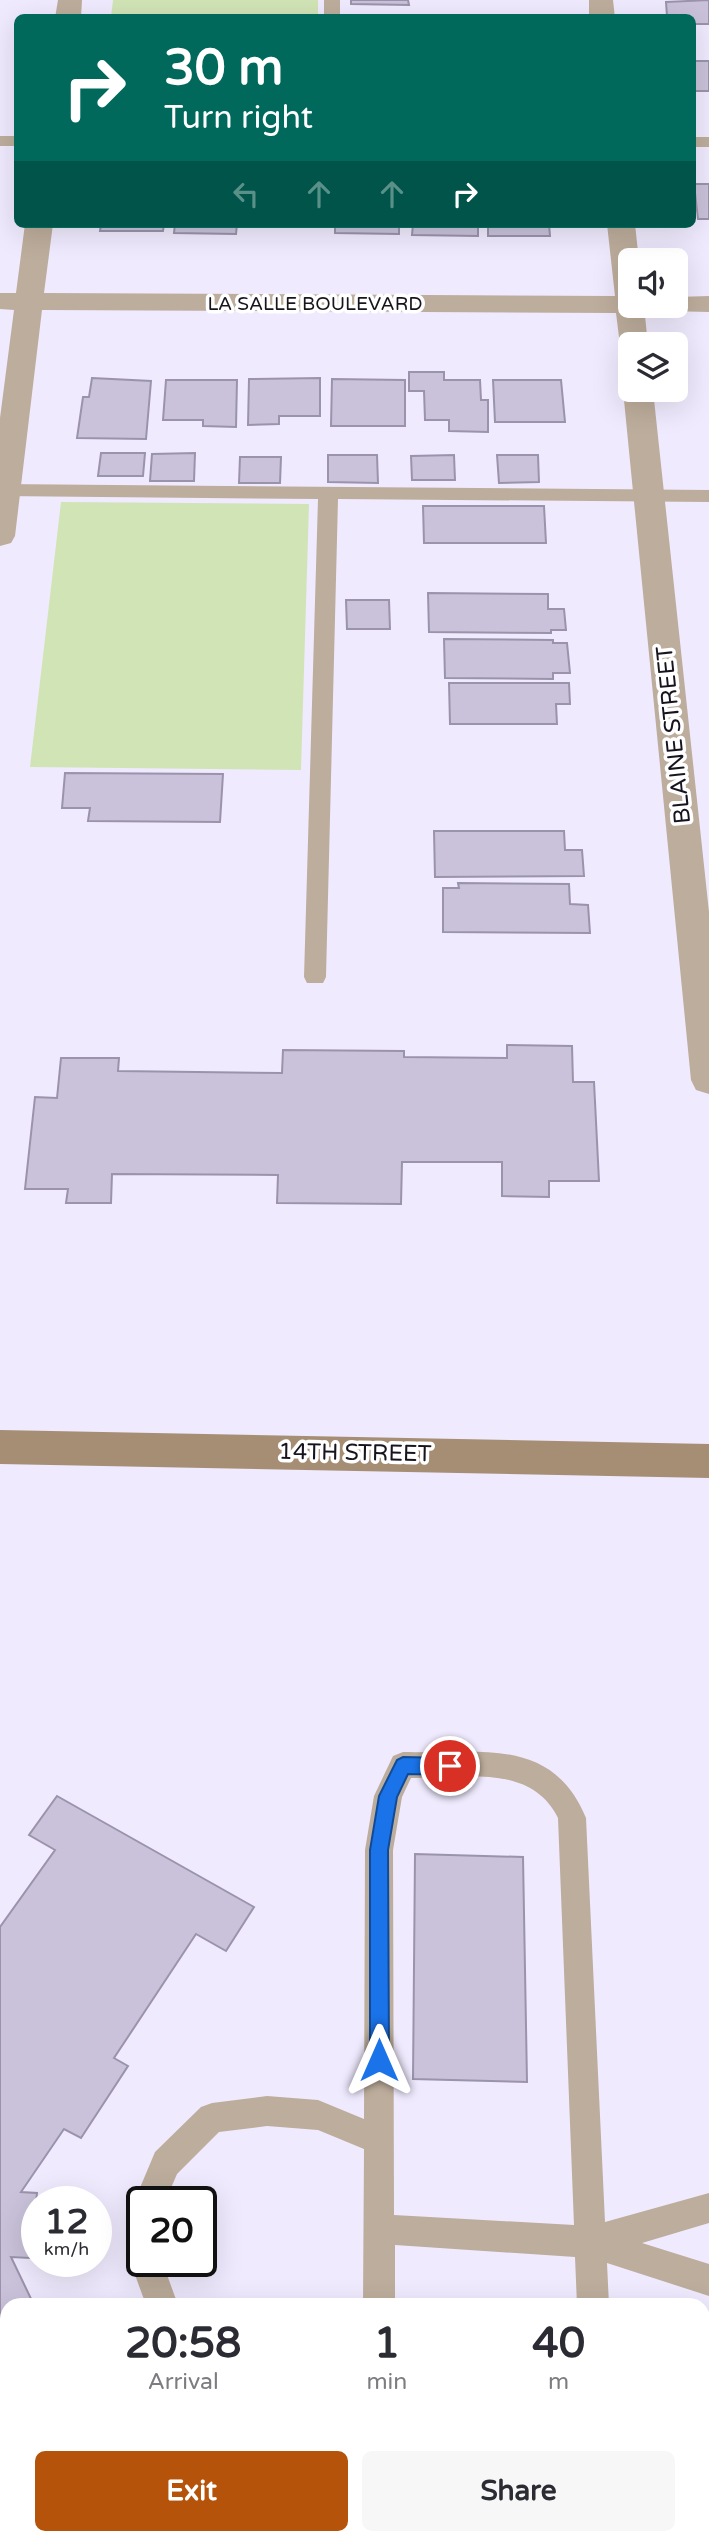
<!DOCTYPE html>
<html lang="en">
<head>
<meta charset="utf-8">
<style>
  :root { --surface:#fff; --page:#f7f7f7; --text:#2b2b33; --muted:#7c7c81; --accent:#b45309 }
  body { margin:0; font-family:"Varela Round",sans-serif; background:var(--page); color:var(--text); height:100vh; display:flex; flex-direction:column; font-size:26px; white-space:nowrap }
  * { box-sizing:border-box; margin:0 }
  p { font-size:23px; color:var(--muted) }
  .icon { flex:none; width:38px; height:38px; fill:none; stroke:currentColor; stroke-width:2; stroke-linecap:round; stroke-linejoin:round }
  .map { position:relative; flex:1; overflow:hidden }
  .drawer { position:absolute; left:0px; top:2298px; width:710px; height:247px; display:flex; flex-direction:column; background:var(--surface); border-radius:21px 21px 0 0; box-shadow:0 7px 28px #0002 }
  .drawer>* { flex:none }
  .banner { position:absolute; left:14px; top:14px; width:682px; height:214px; border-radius:10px; box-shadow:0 7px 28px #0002; background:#00695c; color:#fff; overflow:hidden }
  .controls { position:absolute; left:618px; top:248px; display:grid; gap:14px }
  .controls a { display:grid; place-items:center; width:70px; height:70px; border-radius:10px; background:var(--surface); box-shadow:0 7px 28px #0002; font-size:35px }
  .speed { position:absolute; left:21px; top:2186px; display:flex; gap:14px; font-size:35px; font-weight:700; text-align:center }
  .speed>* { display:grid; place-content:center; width:91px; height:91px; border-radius:50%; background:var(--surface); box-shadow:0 7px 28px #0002; line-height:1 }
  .speed small { font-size:18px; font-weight:400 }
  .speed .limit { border:4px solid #111; border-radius:10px; background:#fff; color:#111 }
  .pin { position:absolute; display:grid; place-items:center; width:60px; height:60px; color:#fff; margin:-30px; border:4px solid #fff; border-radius:50%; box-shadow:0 2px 7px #0007 }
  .me { position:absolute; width:77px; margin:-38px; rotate:0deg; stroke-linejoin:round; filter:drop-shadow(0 0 5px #0008) }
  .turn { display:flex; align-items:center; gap:24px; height:147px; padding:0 35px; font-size:32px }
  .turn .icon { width:91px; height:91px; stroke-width:2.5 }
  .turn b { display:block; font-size:49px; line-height:60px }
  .lanes { display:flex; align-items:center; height:66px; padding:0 35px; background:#0003; justify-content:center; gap:35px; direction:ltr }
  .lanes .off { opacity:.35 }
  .eta { display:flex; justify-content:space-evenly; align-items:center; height:119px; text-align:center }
  .eta b { font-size:42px; font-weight:700; line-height:49px }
  .primary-button { display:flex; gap:14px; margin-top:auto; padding:14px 35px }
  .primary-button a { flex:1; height:80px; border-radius:10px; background:var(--accent); color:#fff; font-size:28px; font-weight:700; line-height:80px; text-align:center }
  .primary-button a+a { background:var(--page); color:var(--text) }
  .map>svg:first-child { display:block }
  .green { fill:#d1e4b6 }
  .building { fill:#c9c2da; stroke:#9b93ab; stroke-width:2 }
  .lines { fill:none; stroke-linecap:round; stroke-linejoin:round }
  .lane { fill:#bdad9c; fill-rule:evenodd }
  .street { fill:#bdad9c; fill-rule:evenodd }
  .secondary { fill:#a58e74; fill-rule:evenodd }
  .route { fill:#1a73e8; stroke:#114b97; stroke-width:2 }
  .labels { text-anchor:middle; stroke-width:7; stroke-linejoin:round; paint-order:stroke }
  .far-street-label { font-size:19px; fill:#17141d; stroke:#fff }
  .street-label { font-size:23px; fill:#17141d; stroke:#fff }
</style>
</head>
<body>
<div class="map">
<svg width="709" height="2543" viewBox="0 0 709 2543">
  <rect width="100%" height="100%" fill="#f0eafe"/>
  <g class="green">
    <polygon points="113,0 318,0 318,17 111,17"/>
    <polygon points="61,502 309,504 301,770 30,767"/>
  </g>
  <g class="building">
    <polygon points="351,0 408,0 409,5 351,4"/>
    <polygon points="709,0 709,24 693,24 693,18 667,16 666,2"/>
    <rect x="693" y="61" width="16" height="30"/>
    <polygon points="694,184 709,184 709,219 698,219"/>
    <polygon points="101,224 164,224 163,231 100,231"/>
    <polygon points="175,224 237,224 236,234 174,233"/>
    <polygon points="335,224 399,224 399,234 335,233"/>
    <polygon points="413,224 478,224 478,236 412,235"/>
    <polygon points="488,224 549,224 550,236 488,236"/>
    <polygon points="409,372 444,372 444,380 480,380 481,400 488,400 488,432 449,431 449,420 425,420 424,391 409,391"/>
    <polygon points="92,378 151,381 146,439 77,438 83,397 89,397"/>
    <polygon points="320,378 320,416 279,416 279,424 248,425 249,379"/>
    <polygon points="332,379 405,380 405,426 331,426"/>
    <polygon points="166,380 237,380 236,427 203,426 203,420 163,420"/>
    <polygon points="493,380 561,380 565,422 495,422"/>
    <polygon points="101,453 145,453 143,476 98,476"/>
    <polygon points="195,453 194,481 150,481 152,454"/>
    <polygon points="328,455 377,455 378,483 328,482"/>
    <polygon points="454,455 455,480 412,480 411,456"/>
    <polygon points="497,455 538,455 539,482 499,483"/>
    <polygon points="240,457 281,457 280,483 239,483"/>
    <polygon points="423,506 544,506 546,543 424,543"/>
    <polygon points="428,593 548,594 548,609 564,609 566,630 551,630 551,633 429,632"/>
    <polygon points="346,600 389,600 390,629 347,629"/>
    <polygon points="444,639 553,640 553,643 567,643 570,673 553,673 553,679 445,678"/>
    <polygon points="449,683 569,683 570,704 556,704 557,724 450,724"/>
    <polygon points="65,773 223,774 220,822 88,821 90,808 62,808"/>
    <polygon points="434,831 564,831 565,850 582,850 584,876 435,877"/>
    <polygon points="458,883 569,884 570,904 588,905 590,933 443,932 443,888 459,888"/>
    <polygon points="507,1045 572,1046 573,1082 594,1082 599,1181 549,1181 549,1197 502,1196 502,1162 402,1162 401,1204 277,1203 278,1175 112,1174 111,1203 66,1203 68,1189 25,1189 35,1097 57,1098 61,1058 119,1058 118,1071 282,1073 283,1050 404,1051 404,1057 507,1058"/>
    <polygon points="57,1796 254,1907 226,1951 196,1934 114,2058 128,2066 81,2138 64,2129 21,2192 37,2193 30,2258 11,2257 34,2305 7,2305 7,2538 141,2538 143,2543 0,2543 0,1927 55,1850 29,1835"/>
    <polygon points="415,1854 523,1857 527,2082 413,2079"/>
  </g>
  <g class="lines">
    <g class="lane">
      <rect x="324" y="0" width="16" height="18"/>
      <rect x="0" y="136" width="18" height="10"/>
      <rect x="693" y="137" width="16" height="10"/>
      <polygon points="0,484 709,490 709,502 338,499 326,977 323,983 307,983 304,977 318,499 0,496"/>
      <path d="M403,1752C477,1754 552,1735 586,1818L605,2222L709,2193V2223L642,2243L709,2264V2296L607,2263L609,2305H577L575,2257L395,2245V2305H363L364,2149L318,2130L267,2126L219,2132L177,2174L165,2202H142V2214L138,2213L134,2202L155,2152L201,2107L212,2103L267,2096L318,2100L364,2119L365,1850L374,1796L393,1756ZM411,1778C462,1778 531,1763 558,1818L574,2225L394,2215L393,1850L402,1797Z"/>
      <polygon points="142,2247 142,2261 162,2261 178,2305 146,2305 130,2261 135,2250"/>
      <polygon points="362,2538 395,2538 396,2543 362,2543"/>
      <polygon points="582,2538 615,2538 616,2543 582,2543"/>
    </g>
    <g class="street">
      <polygon points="58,0 82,0 81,18 55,18"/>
      <polygon points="589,0 613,0 615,18 589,18"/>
      <polygon points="25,224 53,224 44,293 615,296 607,224 635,224 639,261 630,261 630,306 644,306 648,345 630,345 630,353 624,351 620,345 616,313 42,310 15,536 11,543 0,546 0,418 14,310 0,309 0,293 16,293"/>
      <polygon points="709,296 709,312 666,311 663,306 676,306 676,297"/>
      <polygon points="630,383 630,390 653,390 709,912 709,1094 696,1090 691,1080 623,390"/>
    </g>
    <polygon class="secondary" points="0,1430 709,1444 709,1478 0,1464"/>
  </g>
  <polygon class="route" points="403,1757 450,1758 457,1761 460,1766 457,1772 450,1775 408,1774 397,1797 388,1850 389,2060 386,2067 379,2070 372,2067 370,2060 370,1850 379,1796 397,1760"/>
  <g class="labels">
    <g class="far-street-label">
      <text x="315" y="310">LA SALLE BOULEVARD</text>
    </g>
    <g class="street-label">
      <text transform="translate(673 735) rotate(-96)" y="8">BLAINE STREET</text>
      <text transform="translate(355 1452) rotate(1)" y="8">14TH STREET</text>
    </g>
  </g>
</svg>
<div class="controls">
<a><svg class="icon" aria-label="sound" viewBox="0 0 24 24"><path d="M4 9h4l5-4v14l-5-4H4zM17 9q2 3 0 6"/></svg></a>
<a><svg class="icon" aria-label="layers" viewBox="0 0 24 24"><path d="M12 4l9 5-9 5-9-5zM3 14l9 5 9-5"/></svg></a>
</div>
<div class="speed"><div>12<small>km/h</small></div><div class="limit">20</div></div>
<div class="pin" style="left:450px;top:1766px;background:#d93025"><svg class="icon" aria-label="arrive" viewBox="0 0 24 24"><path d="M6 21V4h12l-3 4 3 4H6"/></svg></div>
<svg class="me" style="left:379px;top:2060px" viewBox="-20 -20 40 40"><path d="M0-17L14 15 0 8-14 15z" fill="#1a73e8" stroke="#fff" stroke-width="4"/></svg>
<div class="banner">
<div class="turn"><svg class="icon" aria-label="right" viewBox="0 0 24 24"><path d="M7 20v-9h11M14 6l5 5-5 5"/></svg><div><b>30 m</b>Turn right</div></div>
<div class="lanes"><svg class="icon off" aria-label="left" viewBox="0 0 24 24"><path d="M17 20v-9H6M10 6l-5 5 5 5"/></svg><svg class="icon off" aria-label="ahead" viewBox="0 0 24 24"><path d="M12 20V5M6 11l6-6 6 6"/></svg><svg class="icon off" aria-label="ahead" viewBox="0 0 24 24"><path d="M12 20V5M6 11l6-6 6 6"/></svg><svg class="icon" aria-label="right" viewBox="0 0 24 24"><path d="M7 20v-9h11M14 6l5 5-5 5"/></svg></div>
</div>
<section class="drawer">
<div class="eta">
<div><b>20:58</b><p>Arrival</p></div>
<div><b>1</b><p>min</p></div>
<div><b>40</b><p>m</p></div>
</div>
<div class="primary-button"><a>Exit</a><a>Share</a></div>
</section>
</div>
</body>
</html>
